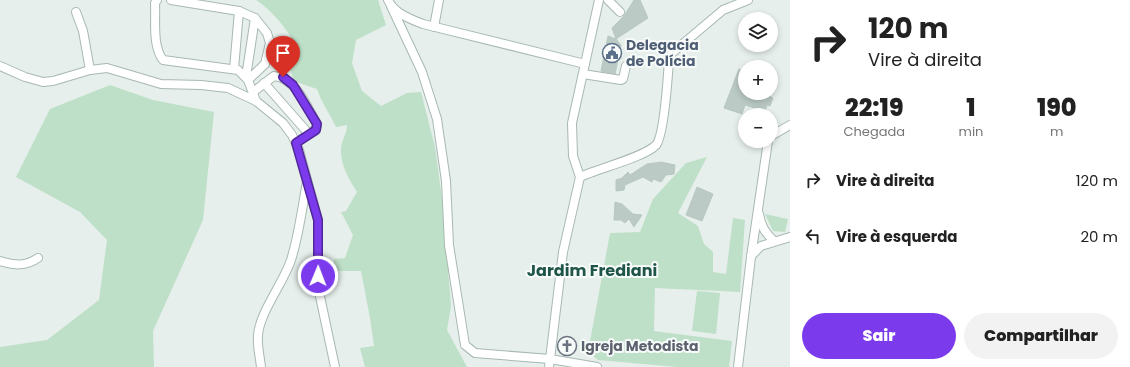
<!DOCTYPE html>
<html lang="pt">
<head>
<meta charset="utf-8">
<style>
  :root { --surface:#fff; --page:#f2f2f2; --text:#222; --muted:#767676; --accent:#7c3aed }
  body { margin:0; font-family:Poppins,sans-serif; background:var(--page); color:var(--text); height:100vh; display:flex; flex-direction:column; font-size:15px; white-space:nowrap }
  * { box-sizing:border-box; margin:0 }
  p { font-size:13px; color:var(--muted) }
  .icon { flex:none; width:22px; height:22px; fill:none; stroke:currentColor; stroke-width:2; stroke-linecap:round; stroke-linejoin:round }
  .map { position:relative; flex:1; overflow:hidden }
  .sheet { display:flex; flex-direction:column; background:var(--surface); width:340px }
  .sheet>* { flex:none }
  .top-card { background:#fff; color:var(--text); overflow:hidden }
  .buttons { position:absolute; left:738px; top:12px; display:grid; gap:8px }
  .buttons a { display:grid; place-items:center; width:40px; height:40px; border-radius:50%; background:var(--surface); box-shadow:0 2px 6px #0003; font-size:20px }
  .pin { position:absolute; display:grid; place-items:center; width:34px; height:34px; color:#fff; margin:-41px -17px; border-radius:50% 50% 50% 0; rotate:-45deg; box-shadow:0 0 4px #0007 }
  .pin .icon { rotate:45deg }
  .me { position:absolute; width:44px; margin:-22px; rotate:1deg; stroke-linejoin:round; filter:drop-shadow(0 0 3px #0008) }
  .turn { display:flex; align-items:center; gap:14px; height:84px; padding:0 12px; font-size:18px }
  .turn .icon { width:52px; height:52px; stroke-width:2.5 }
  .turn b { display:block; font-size:28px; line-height:34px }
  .eta { display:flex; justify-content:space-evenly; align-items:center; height:68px; text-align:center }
  .eta b { font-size:24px; font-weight:800; line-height:28px }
  .primary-button { display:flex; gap:8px; margin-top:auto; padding:8px 12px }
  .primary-button a { flex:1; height:46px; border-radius:24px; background:var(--accent); color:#fff; font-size:16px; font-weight:800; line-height:46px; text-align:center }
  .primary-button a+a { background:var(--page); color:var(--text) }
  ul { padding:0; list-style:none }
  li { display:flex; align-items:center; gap:12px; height:56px; padding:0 12px }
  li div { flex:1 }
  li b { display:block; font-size:15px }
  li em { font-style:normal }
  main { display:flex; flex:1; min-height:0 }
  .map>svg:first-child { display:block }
  .green { fill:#bfe0c8 }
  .building { fill:#bbcac4; stroke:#b8c9c2 }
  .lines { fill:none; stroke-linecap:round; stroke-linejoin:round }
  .minor-casing { stroke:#a8b8b2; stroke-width:10 }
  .minor { stroke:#fff; stroke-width:8 }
  .route-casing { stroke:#51269a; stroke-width:10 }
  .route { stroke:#7c3aed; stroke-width:7 }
  .labels { text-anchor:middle; stroke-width:4; stroke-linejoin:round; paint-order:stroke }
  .service-label { font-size:14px; font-weight:bold; fill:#4e5e75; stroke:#f7fbf9; text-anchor:start }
  .worship-label { font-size:14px; font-weight:bold; fill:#5b616d; stroke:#f7fbf9; text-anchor:start }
  .quarter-label { font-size:16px; font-weight:bold; fill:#1f5548; stroke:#f7fbf9 }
</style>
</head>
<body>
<main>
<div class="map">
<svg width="790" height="367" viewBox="0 0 790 367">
  <rect width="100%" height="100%" fill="#e6efeb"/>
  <g class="green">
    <path d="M256,0H378L386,25L356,40L352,63L362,91L381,106L407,93L421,92L435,147L443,206L451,306L447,330L467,367H365L360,348L374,346L370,318L361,271H333L334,259L345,258L353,235L341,212L346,211L357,192C349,180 340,164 341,149C341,141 347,134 347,125L336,127C330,114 321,102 317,89L293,81L290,65C291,62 295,57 296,54C298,38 268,7 256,0Z"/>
    <polygon points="110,85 153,100 214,112 203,220 153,331 154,367 0,367 0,347 47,340 99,300 107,240 80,212 16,177 50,109"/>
    <polygon points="707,157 678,213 698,226 704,244 713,252 713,272 726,274 733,218 745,220 740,292 655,288 654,331 732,341 729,367 677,367 598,360 588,352 610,233 640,232 653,199 686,163"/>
    <polygon points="765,214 788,219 785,232 773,231"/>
    <polygon points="697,291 720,293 716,334 692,331"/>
  </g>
  <g class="building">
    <polygon points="634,0 640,0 648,18 616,39 612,28 624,16"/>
    <polygon points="608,36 616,39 621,45 615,74 601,71"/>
    <polygon points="739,69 745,73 745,93 770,93 769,96 773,98 770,106 767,105 765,111 745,105 742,114 724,108"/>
    <polygon points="661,162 675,165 674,174 666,175 661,182 653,179 652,182 643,177 625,185 624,190 616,191 616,180 622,178 628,172 630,175 647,164"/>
    <polygon points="697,187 713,194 702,221 686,215"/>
    <polygon points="615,202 622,204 633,214 642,215 634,227 629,219 625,223 621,220 614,220"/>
    <polygon points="562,340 572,340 571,353 567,354 562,351"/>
  </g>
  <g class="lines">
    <defs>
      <g id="minor">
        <path d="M157,0L155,3C156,20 152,46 163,60L238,70L248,80L256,101"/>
        <polyline points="171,0 239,11 255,18 267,33 270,43 265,64 248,80"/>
        <path d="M388,0C394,13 410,19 423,24L585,64"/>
        <polyline points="608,0 620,12"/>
        <polyline points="391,6 422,72 437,119 446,181 449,245 465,345 475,353 550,359 549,367"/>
        <polyline points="76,12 83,31 90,70"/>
        <polyline points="434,27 439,0"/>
        <polyline points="0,66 25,77 43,82 53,81 90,70 107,68 161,84 201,85 228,88 256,101 283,123 292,135 299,150 318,220 318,287 335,367"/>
        <polyline points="234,69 239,11"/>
        <polyline points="583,74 621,80 623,79 626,66"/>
        <polyline points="246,77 255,18"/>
        <polyline points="264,83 309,134"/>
        <path d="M253,92L274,76C296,78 307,107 317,124L316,129L296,143"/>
        <polyline points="771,136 790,125"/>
        <polyline points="580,177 573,156 572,123 599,0"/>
        <path d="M759,214C761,226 765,233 774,241"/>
        <polyline points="751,256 761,246 790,237"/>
        <path d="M0,261C15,265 25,267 38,258"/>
        <path d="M261,367C260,357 257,346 258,336C259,313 283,284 291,260C299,235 302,208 307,182"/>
        <path d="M597,367L550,359L563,252L580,177C597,169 645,157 656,145C664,136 668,75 669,60L672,53L723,10L748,0"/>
        <polyline points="738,367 751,257 768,141"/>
      </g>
    </defs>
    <use href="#minor" class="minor-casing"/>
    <use href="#minor" class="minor"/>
  </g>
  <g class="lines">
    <defs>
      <polyline id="route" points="283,77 293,85 317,124 316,130 296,143 318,220 318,276"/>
    </defs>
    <use href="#route" class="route-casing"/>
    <use href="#route" class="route"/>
  </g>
  <defs>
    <symbol id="civic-ring" viewBox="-11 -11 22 22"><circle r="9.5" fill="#f7fbf9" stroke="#5c6f8a" stroke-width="1.5"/><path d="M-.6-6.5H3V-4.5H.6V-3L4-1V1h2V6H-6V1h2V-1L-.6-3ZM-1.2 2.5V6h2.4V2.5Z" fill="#5c6f8a"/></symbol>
    <symbol id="church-ring" viewBox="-11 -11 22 22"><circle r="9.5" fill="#f7fbf9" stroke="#6b7280" stroke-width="1.5"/><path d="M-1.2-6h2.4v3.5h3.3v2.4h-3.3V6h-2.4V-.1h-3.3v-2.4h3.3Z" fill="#6b7280"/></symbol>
  </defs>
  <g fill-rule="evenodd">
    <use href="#civic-ring" x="601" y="42" width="22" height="22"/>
    <use href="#church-ring" x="556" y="335" width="22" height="22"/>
  </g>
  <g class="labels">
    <g class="service-label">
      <text x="626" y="50">Delegacia<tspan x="626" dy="16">de Polícia</tspan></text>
    </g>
    <g class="worship-label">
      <text x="581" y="351">Igreja Metodista</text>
    </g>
    <g class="quarter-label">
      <text x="592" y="276">Jardim Frediani</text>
    </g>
  </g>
</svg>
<div class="buttons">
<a><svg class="icon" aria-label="layers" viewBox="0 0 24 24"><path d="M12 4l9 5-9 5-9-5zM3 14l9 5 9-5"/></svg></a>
<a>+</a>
<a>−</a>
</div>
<div class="pin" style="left:283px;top:77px;background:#d93025"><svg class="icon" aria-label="arrive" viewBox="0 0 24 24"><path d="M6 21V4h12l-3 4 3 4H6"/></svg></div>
<svg class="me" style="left:318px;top:276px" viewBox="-20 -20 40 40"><circle r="17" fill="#7c3aed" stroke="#fff" stroke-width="3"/><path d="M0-11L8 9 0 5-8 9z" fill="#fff"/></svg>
</div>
<section class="sheet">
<div class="top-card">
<div class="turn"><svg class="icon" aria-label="right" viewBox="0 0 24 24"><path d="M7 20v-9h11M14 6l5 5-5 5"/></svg><div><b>120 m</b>Vire à direita</div></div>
</div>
<div class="eta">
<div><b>22:19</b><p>Chegada</p></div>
<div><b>1</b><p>min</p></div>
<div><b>190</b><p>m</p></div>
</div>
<ul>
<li><svg class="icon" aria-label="right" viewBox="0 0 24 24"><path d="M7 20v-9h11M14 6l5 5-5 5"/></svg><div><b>Vire à direita</b></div><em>120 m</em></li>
<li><svg class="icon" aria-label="left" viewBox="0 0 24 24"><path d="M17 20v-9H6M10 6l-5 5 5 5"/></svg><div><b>Vire à esquerda</b></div><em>20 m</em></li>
</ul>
<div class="primary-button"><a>Sair</a><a>Compartilhar</a></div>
</section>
</main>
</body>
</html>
